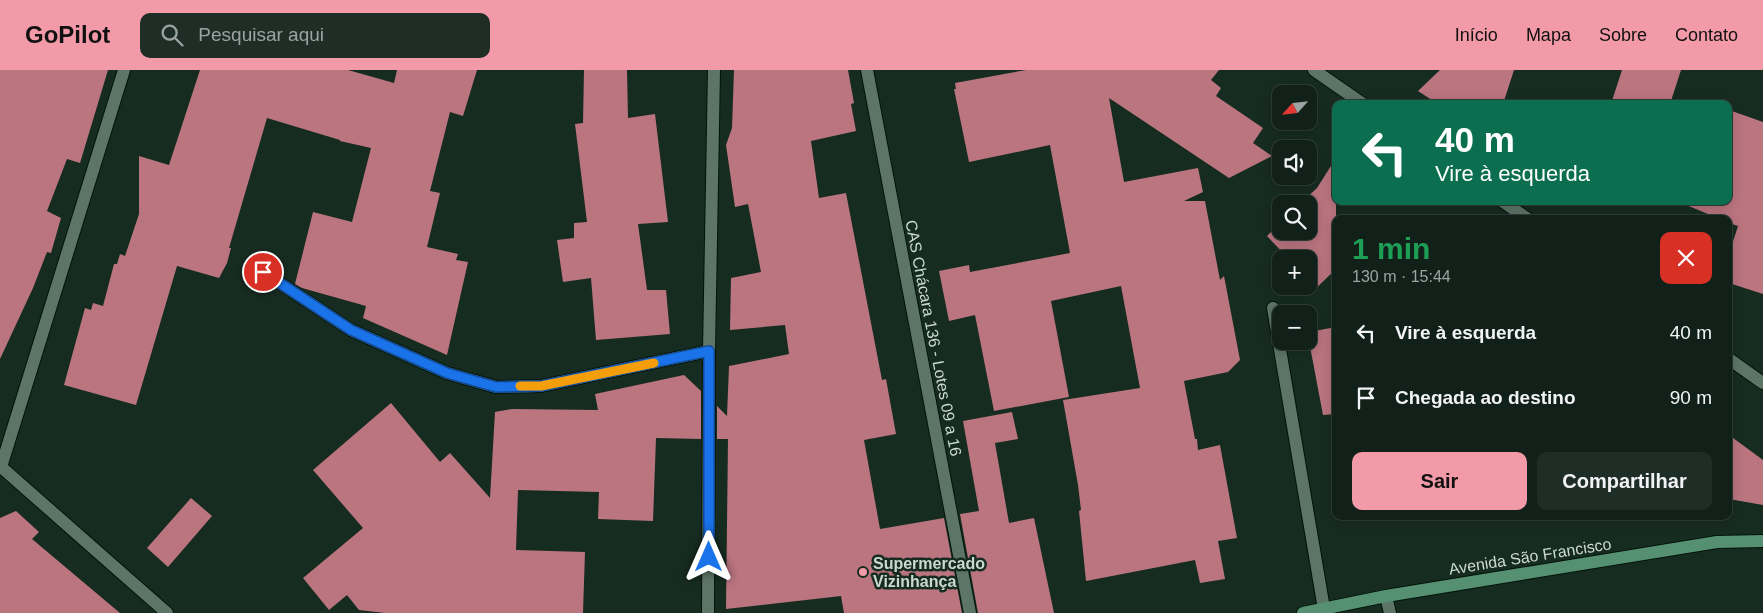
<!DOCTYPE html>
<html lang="pt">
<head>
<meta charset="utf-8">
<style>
  :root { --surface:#112119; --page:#1e2e26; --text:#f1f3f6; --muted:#9ca3a2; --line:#303e38; --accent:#f39aa8 }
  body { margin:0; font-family:Arial,sans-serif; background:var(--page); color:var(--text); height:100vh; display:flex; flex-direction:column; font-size:19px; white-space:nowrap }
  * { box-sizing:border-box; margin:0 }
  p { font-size:16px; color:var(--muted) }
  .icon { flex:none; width:28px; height:28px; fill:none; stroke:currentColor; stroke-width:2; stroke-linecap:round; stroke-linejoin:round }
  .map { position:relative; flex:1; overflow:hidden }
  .sheet { position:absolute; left:1332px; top:145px; width:400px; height:305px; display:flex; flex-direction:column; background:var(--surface); border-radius:10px; box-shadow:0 2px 12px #0003,0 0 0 1px var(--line) }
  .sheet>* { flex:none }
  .hud { position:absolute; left:1332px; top:30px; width:400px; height:105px; border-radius:10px; box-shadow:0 2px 12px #0003,0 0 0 1px var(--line); background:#0b6e4f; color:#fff; overflow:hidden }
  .needle { width:32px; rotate:243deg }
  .buttons { position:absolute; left:1272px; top:15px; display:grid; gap:10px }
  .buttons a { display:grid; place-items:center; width:45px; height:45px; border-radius:10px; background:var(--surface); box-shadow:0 2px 12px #0003,0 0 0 1px var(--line); font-size:25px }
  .pin { position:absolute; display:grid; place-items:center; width:42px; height:42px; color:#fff; margin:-21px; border:2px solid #fff; border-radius:50%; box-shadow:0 1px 5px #0007 }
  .me { position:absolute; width:55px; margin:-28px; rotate:0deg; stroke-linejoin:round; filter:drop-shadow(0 0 4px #0008) }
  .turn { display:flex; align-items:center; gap:18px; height:105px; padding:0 20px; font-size:22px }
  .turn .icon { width:65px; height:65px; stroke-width:2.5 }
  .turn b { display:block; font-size:35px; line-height:42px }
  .round { display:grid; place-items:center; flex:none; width:52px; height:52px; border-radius:10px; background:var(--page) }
  .head { display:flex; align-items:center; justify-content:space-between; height:85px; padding:0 20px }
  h1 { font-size:30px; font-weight:800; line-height:38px; color:#1e9e55 }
  .cta { display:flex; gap:10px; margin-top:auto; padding:10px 20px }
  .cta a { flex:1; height:58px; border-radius:10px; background:var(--accent); color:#111; font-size:20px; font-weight:800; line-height:58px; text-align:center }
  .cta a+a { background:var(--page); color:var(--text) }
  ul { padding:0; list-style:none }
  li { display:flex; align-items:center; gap:15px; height:65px; padding:0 20px }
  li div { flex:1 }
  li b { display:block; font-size:19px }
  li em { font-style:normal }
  header { display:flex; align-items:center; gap:30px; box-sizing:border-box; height:70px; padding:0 25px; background:var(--accent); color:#111 }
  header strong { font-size:24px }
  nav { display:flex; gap:28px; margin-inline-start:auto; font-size:18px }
  .search { width:350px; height:45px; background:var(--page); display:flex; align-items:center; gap:12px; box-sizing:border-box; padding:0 18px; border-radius:10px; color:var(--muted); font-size:19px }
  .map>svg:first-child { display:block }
  .building { fill:#ba757f }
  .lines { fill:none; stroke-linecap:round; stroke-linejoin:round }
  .street-casing { stroke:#02140a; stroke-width:14 }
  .secondary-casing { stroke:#02140a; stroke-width:14 }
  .street { stroke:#5d7567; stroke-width:12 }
  .secondary { stroke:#569073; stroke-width:12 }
  .route-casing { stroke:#114b97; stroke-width:12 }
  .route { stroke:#1a73e8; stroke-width:9 }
  .slow { stroke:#f59e0b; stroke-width:9 }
  .poi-dot { fill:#f39aa8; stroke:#172c21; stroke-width:2 }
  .labels { text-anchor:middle; stroke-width:5; stroke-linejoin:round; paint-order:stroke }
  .street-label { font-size:16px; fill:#ccd9d1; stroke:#172c21 }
  .poi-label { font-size:16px; font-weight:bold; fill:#ccd9d1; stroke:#172c21; text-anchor:start }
</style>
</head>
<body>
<header>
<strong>GoPilot</strong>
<div class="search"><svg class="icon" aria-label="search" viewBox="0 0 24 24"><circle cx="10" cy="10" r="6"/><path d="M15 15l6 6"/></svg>Pesquisar aqui</div>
<nav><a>Início</a><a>Mapa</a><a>Sobre</a><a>Contato</a></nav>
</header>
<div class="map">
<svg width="1763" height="543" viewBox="0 0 1763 543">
  <rect width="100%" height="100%" fill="#172c21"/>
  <g class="building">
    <polygon points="0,0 108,0 80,93 67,89 47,141 61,148 51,183 47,182 33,218 0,289"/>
    <polygon points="200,0 348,0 394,13 397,0 477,0 463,46 450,42 430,121 440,123 427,177 458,184 456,190 468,192 447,285 363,248 366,236 302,218 295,214 313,142 352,152 371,78 340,71 340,70 267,48 229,178 231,178 227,193 219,208 177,196 136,335 64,315 85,238 91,240 93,233 103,236 114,194 117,194 120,184 125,186 139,144 139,86 169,95"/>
    <polygon points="584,0 627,0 628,48 655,44 668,152 638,154 647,220 666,220 670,264 596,270 591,208 563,212 557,170 574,168 574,153 587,152 575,54 583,53"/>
    <polygon points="734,0 848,0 854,33 851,34 856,61 811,71 819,128 846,123 882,310 886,309 896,364 864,370 880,459 944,448 962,543 844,543 841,526 726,539 728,369 717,369 717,336 727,346 729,296 789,284 785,255 730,260 731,208 761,202 748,134 735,137 726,75 732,58"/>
    <polygon points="1026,0 1219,0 1211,10 1221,18 1216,26 1263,58 1253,73 1272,86 1229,108 1109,28 1124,112 1198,98 1203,122 1184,131 1205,131 1220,210 1224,206 1240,290 1228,302 1184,311 1195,369 1197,369 1198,380 1220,375 1237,468 1218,471 1225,509 1200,513 1195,490 1086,511 1079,441 1081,440 1078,415 1063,330 1140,318 1121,216 1051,231 1069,327 994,341 975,245 949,251 939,201 969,195 970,202 1070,183 1050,75 969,92 954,19 956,19 955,13"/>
    <polygon points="1440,0 1514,0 1503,34 1438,34 1418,21"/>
    <polygon points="1622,0 1681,0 1670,34 1611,34"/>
    <polygon points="1729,40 1763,52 1763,224 1729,213 1729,184 1738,156 1729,153 1729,149 1720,149 1679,132 1729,131"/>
    <polygon points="1336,88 1336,199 1309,225 1309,189 1289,189 1267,166 1281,152 1281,161 1309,161 1309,134 1300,134 1317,118"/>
    <polygon points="1336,257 1336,344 1323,345 1309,271 1309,262"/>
    <polygon points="684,305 701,321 701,369 656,368 653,451 598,449 599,422 518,420 516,480 585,482 583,543 385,543 359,540 347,525 329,540 303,508 363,458 313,400 391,333 440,392 450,383 490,428 495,342 512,339 598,340 595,324"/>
    <polygon points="1012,342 1018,369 995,373 1009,453 1034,448 1054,543 978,543 960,444 979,441 963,351"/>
    <polygon points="1729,365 1763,390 1763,435 1729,429"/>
    <polygon points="191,428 212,446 168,497 147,478"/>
    <polygon points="16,441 39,462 32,469 120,543 0,543 0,448"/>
  </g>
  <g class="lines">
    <defs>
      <g id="street">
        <polyline points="867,0 970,543"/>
        <polyline points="1314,0 1363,34"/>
        <polyline points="1502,131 1528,149"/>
        <polyline points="263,202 351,260 447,303 496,317 541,316 709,281"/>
        <polyline points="1273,238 1324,539"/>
        <polyline points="1729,289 1763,313"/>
        <polyline points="0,396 167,543"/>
        <polyline points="1,397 124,0"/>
        <polyline points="1386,526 1390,543"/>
        <polyline points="708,543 709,281 714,0"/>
      </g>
      <polyline id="secondary" points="1303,543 1386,526 1717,472 1763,471"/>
    </defs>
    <use href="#street" class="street-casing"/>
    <use href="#secondary" class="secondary-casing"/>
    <use href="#street" class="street"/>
    <use href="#secondary" class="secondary"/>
  </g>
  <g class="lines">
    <defs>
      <polyline id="route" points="263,202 351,260 447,303 496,317 541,316 709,281 709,487"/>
    </defs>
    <use href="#route" class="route-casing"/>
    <use href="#route" class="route"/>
    <polyline class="slow" points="520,316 541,316 654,293"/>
  </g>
  <circle class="poi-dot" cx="863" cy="502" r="5"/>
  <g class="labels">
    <g class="street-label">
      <text transform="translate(934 268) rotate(79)" y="6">CAS Chácara 136 - Lotes 09 a 16</text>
      <text transform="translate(1530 486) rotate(-9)" y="6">Avenida São Francisco</text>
    </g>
    <g class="poi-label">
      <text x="873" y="499">Supermercado<tspan x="873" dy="18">Vizinhança</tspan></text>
    </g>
  </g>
</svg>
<div class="buttons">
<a><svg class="needle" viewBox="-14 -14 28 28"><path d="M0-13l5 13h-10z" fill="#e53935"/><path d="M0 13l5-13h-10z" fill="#9ca3a2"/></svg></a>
<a><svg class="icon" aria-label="sound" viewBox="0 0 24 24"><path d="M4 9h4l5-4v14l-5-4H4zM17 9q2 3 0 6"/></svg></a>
<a><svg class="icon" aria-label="search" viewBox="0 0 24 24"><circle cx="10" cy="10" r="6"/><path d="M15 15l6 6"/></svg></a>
<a>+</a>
<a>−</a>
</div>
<div class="pin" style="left:263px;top:202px;background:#d93025"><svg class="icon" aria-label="arrive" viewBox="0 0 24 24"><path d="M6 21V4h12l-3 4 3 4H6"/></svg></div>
<svg class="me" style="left:709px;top:487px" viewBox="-20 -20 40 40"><path d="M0-17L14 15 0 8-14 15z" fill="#1a73e8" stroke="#fff" stroke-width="4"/></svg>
<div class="hud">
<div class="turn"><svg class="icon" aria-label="left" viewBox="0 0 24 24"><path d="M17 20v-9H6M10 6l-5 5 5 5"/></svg><div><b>40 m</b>Vire à esquerda</div></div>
</div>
<section class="sheet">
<div class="head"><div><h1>1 min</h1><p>130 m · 15:44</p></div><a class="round" style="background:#d93025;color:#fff"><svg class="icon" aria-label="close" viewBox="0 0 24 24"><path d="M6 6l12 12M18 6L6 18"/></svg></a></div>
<ul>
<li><svg class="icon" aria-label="left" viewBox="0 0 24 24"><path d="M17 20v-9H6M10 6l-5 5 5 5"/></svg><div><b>Vire à esquerda</b></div><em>40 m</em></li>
<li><svg class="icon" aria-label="arrive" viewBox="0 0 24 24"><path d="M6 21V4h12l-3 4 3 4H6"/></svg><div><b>Chegada ao destino</b></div><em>90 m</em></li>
</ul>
<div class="cta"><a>Sair</a><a>Compartilhar</a></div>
</section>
</div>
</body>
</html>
